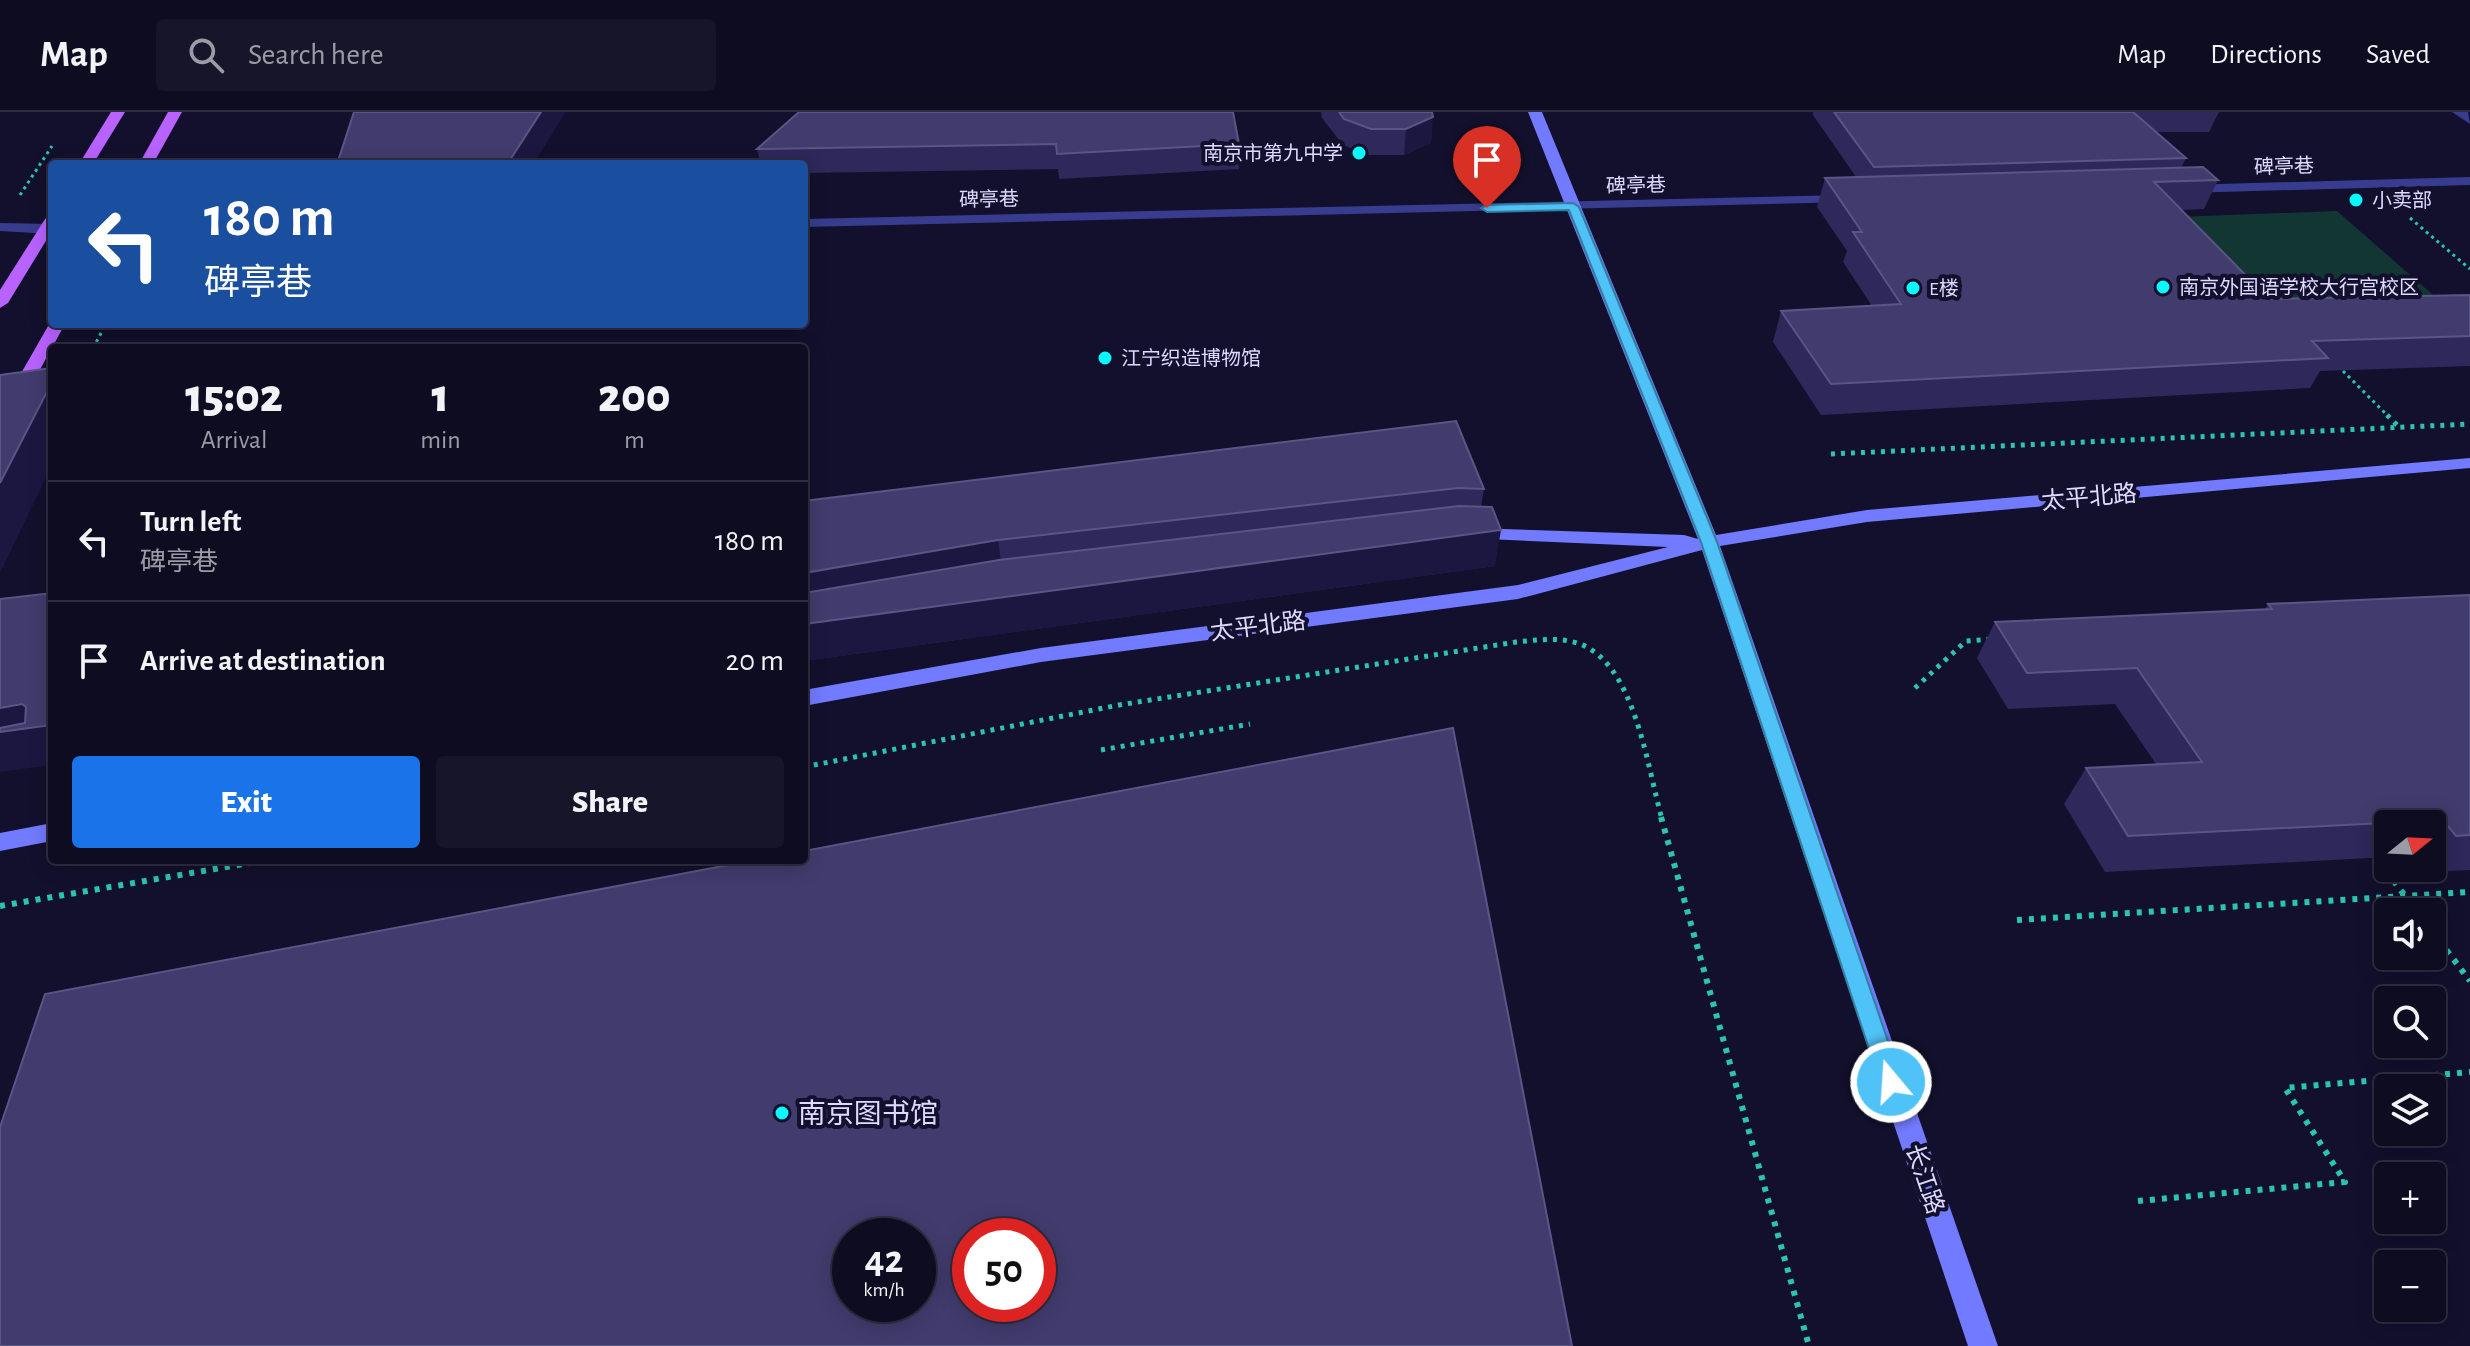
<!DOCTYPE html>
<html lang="en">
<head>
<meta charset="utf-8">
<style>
  :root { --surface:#0e0c21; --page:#17152a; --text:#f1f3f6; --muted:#9b9ba5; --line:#2e2c3f; --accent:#1a73e8 }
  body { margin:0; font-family:"Alegreya Sans","Noto Sans SC",sans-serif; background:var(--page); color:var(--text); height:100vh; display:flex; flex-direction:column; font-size:30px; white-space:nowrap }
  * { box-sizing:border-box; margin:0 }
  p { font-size:26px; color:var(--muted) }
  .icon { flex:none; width:44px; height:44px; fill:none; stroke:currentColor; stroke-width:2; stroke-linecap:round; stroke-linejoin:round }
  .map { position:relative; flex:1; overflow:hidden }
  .details { position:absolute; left:48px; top:232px; width:760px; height:520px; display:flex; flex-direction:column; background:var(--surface); border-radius:8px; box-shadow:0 4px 20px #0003,0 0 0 2px var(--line) }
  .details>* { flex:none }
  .banner { position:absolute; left:48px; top:48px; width:760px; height:168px; border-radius:8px; box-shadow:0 4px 20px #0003,0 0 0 2px var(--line); background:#1a4fa0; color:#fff; overflow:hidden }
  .needle { width:52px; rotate:72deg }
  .buttons { position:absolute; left:2374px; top:698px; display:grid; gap:16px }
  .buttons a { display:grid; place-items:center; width:72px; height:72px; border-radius:8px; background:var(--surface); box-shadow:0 4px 20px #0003,0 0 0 2px var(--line); font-size:40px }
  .speed { position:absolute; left:832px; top:1106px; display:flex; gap:16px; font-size:40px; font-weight:700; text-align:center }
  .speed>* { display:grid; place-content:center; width:104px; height:104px; border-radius:50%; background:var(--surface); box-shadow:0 4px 20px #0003,0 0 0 2px var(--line); line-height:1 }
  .speed small { font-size:20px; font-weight:400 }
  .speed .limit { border:12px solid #d22; background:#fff; color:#111 }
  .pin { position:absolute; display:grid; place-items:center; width:68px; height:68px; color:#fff; margin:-82px -34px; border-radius:50% 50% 50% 0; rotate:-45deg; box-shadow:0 0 8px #0007 }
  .pin .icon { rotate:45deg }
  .me { position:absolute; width:88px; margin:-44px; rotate:342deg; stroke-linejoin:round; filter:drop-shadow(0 0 6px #0008) }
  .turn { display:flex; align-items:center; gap:28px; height:168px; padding:0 24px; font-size:36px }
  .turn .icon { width:104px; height:104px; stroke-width:2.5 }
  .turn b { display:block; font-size:56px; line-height:68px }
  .eta { display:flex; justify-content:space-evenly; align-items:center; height:136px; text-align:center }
  .eta b { font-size:48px; font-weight:800; line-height:56px }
  .button { display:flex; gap:16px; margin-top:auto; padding:16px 24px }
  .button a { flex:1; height:92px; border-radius:8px; background:var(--accent); color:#fff; font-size:32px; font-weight:800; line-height:92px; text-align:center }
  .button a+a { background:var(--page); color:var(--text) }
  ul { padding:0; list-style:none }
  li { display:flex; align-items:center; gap:24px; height:120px; padding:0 24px; border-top:2px solid var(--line) }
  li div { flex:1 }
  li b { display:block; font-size:30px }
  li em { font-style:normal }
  header { display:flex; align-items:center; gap:48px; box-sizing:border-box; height:112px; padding:0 40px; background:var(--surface); border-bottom:2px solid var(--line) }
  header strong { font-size:38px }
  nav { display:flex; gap:44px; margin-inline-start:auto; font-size:28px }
  .search { width:560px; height:72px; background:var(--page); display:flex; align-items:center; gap:20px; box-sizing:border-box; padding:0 28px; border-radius:8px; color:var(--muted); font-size:30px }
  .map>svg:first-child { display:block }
  .green { fill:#123733 }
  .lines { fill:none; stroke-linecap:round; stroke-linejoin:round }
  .path-far2 { stroke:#29c5af; stroke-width:3; stroke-dasharray:3 4; stroke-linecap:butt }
  .path-far1 { stroke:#29c5af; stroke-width:5; stroke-dasharray:4 6; stroke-linecap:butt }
  .path { stroke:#29c5af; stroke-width:6; stroke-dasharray:5 7; stroke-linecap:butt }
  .minor { fill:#383c8e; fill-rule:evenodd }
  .secondary { fill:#727aff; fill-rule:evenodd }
  .primary { fill:#b862ff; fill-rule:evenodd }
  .wall { fill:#2e285b }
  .shaded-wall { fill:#1b1741 }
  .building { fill:#413c6d; stroke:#595584; stroke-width:2; fill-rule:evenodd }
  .route { fill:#4fc3f7; stroke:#337fa1; stroke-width:2 }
  .poi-dot { fill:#07faff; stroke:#12102c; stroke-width:3 }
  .labels { text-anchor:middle; stroke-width:8; stroke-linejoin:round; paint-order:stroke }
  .far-poi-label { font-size:20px; fill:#dcdbff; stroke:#12102c; text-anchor:start }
  .far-street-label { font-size:20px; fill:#dcdbff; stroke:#12102c }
  .street-label { font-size:24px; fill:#dcdbff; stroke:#12102c }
  .near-poi-label { font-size:28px; fill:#dcdbff; stroke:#12102c; text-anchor:start }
</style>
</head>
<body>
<header>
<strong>Map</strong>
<div class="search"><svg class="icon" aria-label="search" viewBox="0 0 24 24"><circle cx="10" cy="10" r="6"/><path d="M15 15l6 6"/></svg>Search here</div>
<nav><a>Map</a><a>Directions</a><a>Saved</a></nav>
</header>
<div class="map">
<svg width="2470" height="1234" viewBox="0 0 2470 1234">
  <rect width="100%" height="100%" fill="#12102c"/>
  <polygon class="green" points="2337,99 2433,183 2263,189 2176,105"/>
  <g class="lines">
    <g class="path-far2">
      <polyline points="20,83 52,34"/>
      <polyline points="2410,106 2470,157"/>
      <polyline points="93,236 106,212"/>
      <polyline points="2338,254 2389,305"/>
    </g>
    <g class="path-far1">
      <polyline points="2387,303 2399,315"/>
      <polyline points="1831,342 2470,312"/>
      <polyline points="1915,576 1966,529 1992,527"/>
      <polyline points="1101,638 1250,612"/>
      <path d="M804,655L1119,593L1516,530C1536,528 1558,525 1577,531C1635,549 1647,655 1662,707"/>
    </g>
    <g class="path">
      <polyline points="1661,705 1809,1234"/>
      <polyline points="2372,740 2417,800"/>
      <polyline points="0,794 267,748"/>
      <polyline points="2017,808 2470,780"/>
      <polyline points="2432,819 2470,869"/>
      <polyline points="2138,1089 2345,1070 2285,976 2470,960"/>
    </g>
    <g class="minor">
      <polygon points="2452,0 2468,0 2470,12"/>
      <polygon points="2470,65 2470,73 2185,81 2178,77 2185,73"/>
      <polygon points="1847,83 1852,84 1852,90 804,115 804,107"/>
      <polygon points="0,111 52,112 52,122 0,119"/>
    </g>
    <g class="secondary">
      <polygon points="1528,0 1542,0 1716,423 1867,398 2470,346 2470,356 1867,410 1720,434 1998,1234 1968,1234 1702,438 1518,487 1041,550 804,594 804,578 1041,536 1518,473 1668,435 1464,426 1461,422 1471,416 1684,423 1698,427"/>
      <polygon points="52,711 52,729 0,739 0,721"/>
    </g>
    <g class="primary">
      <polygon points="111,0 125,0 93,52 79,52"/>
      <polygon points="168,0 182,0 153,52 139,52"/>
      <polygon points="52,103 52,119 8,191 0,196 0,178 45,107"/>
      <polygon points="51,209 52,212 65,212 9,314 0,319 0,298"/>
    </g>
  </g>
  <g class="wall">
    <polygon points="565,0 533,52 339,52 338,49"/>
    <polygon points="799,0 1239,32 1239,57 1059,67 1058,57 804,61 804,52 761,52 757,37"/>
    <polygon points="1321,0 1432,0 1431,31 1404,43 1369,43 1343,33 1322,6"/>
    <polygon points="1813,0 2219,0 2209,20 2156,20 2186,46 2181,56 2218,68 2204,97 2181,98 2269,187 2470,183 2470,254 2320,259 2310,276 1821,303 1773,230 1781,199 1872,194 1843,150 1847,139 1817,95 1825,66 1856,65 1813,3"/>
    <polygon points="1456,309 1484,377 1481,395 1495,454 804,549 804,389"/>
    <polygon points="2470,483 2470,758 2424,760 2421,756 2432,756 2432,712 2388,712 2388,745 2105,760 2064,692 2086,656 2156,652 2115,592 2008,597 1977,546 1995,510 2265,497 2268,492"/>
  </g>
  <g class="shaded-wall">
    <polygon points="541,0 565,0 533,52 511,52 510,48"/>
    <polygon points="1433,5 1431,31 1404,43 1406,17"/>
    <polygon points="52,270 52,353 0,461 0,371"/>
    <polygon points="1501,418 1495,454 804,549 804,512"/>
    <polygon points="998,428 1003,464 804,499 804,461"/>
    <polygon points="22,592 40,614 52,613 52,653 0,660 0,596"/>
  </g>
  <g class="building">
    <polygon points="354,0 541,0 510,48 338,49"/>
    <polygon points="799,0 1233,0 1239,32 1057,42 1056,32 757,37"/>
    <polygon points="1339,0 1432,0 1433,5 1406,17 1371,17 1344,7"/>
    <polygon points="1834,0 2133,0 2186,46 1874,55"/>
    <polygon points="2203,55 2218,68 2154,70 2269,187 2470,183 2470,224 2312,229 2328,246 1831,272 1781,199 1901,192 1853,120 1862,120 1825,66"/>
    <polygon points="52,256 52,270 0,371 0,263"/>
    <polygon points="1456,309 1484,377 1458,376 998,428 804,461 804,389"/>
    <polygon points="1459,394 1492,395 1501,418 804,512 804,481 999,448"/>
    <polygon points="52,481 52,613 0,620 0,616 25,611 26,595 22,592 0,596 0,487"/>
    <polygon points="2470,483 2470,723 2456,724 2443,708 2128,724 2086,656 2202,650 2137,556 2027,561 1995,510 2272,497 2268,492"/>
    <path d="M1453,616L1572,1234H0V1015L45,882L755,748H804V739ZM850,1124H918V1192H850ZM970,1124H1038V1192H970Z"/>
  </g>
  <polygon class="route" points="1573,91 1579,95 1717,430 1902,970 1899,977 1891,980 1883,977 1880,970 1701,430 1569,98 1487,100 1481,96 1487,93"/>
  <g class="poi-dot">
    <circle cx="1359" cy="41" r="8"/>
    <circle cx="2356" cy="88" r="8"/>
    <circle cx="2163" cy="175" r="8"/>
    <circle cx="1913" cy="176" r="8"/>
    <circle cx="1105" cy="246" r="8"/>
    <circle cx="782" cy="1001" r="8"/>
  </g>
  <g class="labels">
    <g class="far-poi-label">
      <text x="1343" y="48" text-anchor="end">南京市第九中学</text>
      <text x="2372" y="95">小卖部</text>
      <text x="2179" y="182">南京外国语学校大行宫校区</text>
      <text x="1929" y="183">E楼</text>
      <text x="1121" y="253">江宁织造博物馆</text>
    </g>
    <g class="far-street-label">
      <text transform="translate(2284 54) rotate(-2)" y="7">碑亭巷</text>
      <text transform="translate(1636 73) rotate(-2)" y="7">碑亭巷</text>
      <text transform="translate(989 87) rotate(-1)" y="7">碑亭巷</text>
    </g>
    <g class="street-label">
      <text transform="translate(2089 385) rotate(-5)" y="8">太平北路</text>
      <text transform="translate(1258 514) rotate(-7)" y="8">太平北路</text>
      <text transform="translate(1925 1067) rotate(71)" y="8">长江路</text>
    </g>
    <g class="near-poi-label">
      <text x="798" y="1011">南京图书馆</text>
    </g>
  </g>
</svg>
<div class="buttons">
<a><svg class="needle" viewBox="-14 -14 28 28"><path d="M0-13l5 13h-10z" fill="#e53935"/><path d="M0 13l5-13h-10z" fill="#9b9ba5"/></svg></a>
<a><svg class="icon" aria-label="sound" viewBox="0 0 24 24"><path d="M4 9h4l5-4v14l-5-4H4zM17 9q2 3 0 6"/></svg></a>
<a><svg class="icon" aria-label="search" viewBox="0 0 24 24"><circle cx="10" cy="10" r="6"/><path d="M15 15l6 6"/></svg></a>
<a><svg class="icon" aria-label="layers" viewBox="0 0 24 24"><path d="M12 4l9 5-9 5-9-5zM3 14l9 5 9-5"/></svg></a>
<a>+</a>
<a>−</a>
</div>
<div class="speed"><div>42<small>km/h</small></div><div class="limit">50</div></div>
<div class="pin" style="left:1487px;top:96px;background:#d93025"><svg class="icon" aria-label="arrive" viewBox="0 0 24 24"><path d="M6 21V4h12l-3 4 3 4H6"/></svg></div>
<svg class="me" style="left:1891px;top:970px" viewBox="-20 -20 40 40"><circle r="17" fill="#4fc3f7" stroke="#fff" stroke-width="3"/><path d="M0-11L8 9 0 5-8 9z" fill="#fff"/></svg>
<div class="banner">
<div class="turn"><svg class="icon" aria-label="left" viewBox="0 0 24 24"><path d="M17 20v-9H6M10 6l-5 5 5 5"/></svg><div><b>180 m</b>碑亭巷</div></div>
</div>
<section class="details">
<div class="eta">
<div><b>15:02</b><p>Arrival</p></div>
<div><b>1</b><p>min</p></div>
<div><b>200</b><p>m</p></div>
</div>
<ul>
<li><svg class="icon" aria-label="left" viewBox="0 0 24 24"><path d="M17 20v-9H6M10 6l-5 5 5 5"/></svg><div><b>Turn left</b><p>碑亭巷</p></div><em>180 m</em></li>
<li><svg class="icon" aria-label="arrive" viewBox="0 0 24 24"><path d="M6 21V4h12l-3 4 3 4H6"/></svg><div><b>Arrive at destination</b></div><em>20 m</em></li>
</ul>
<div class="button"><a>Exit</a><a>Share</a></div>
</section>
</div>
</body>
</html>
